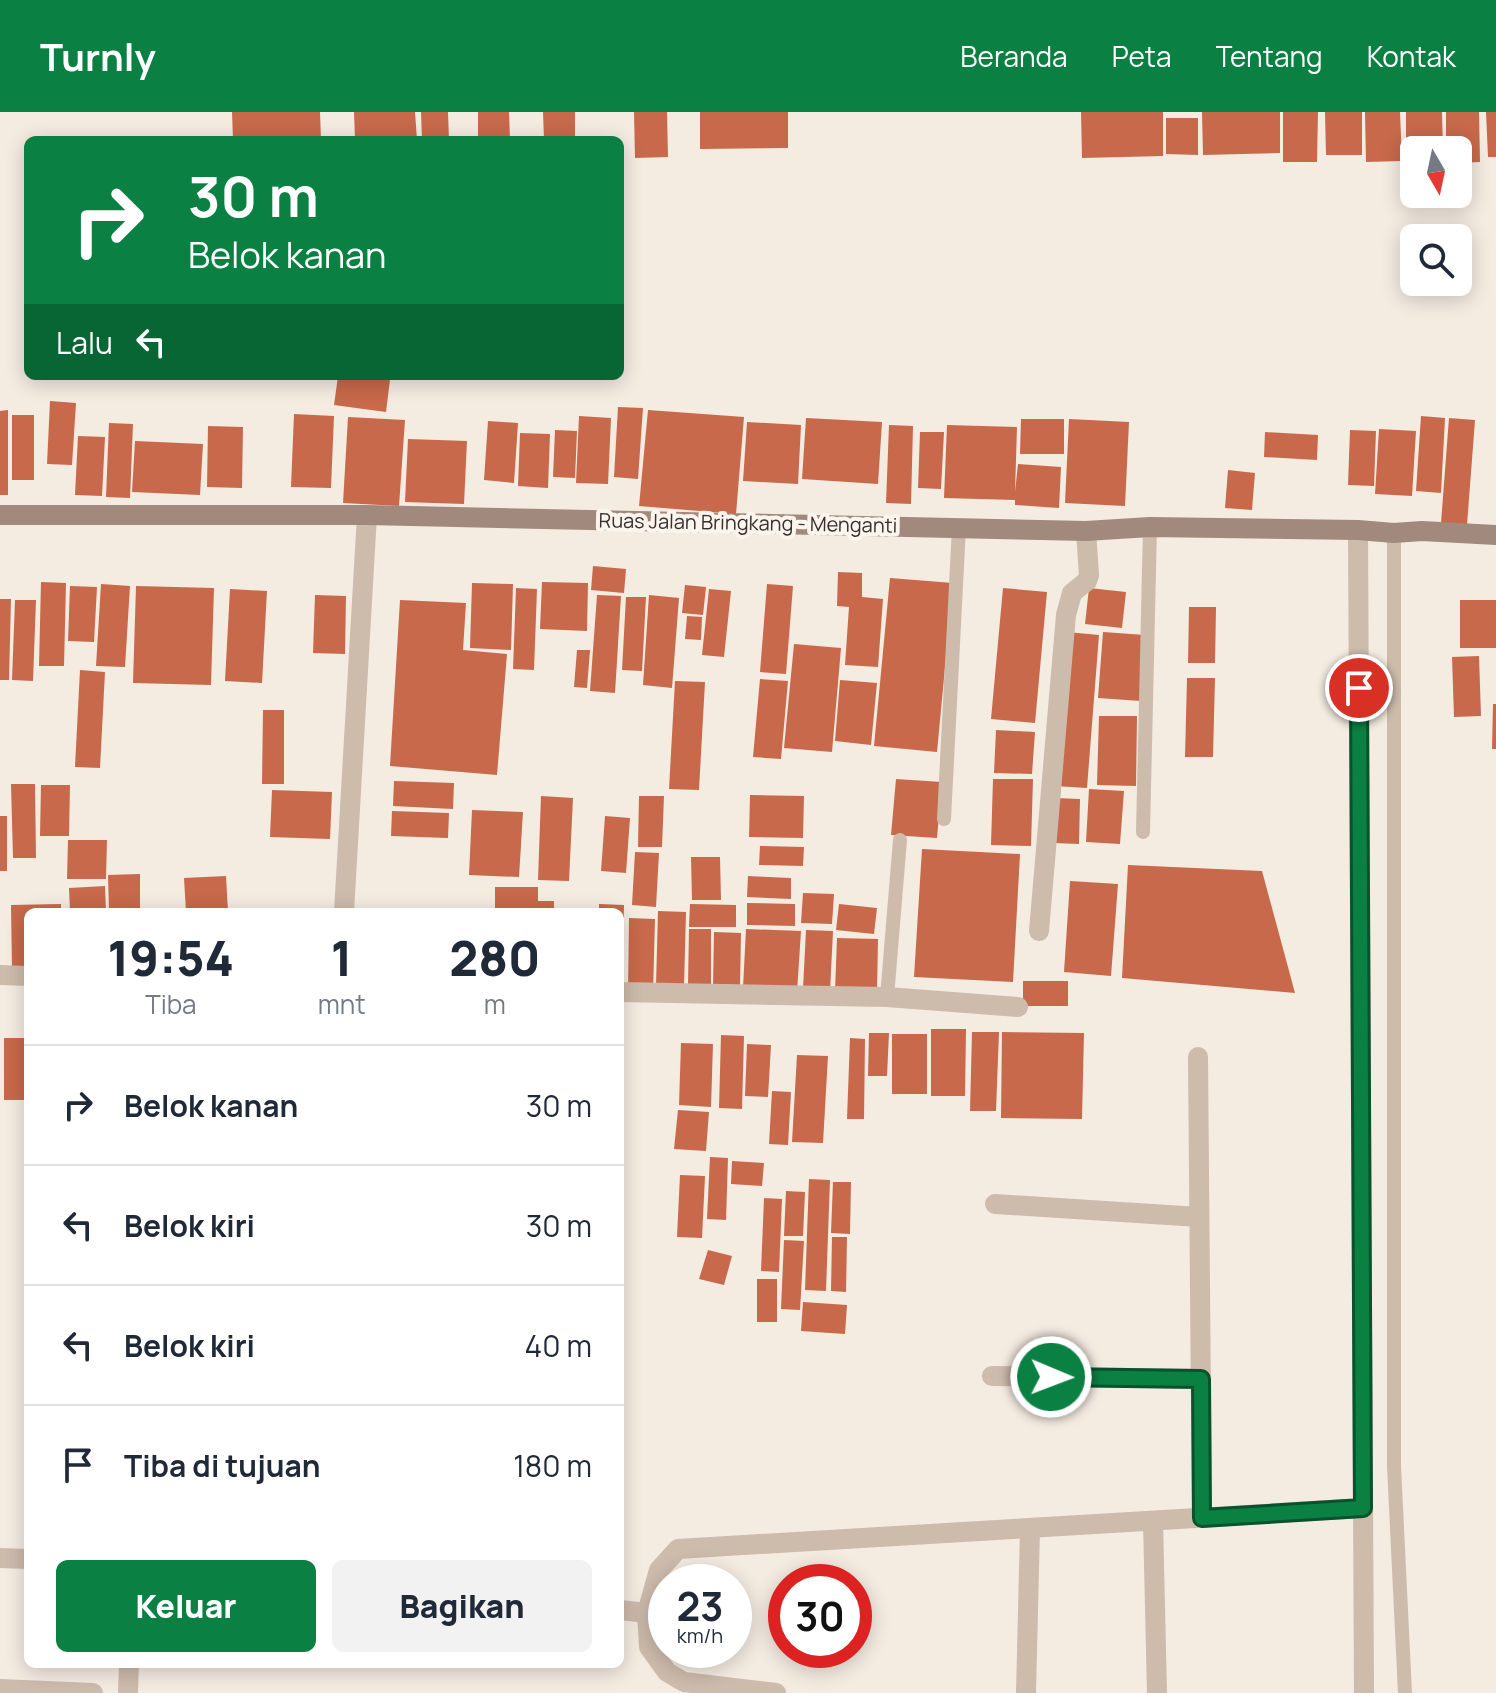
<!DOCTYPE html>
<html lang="id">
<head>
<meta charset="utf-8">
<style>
  :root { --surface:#fff; --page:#f2f2f3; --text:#1f2937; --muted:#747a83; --line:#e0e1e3; --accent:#0b8043 }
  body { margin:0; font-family:Manrope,sans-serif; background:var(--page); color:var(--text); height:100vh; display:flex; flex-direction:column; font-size:30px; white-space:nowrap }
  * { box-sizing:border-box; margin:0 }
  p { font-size:26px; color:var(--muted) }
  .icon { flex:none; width:44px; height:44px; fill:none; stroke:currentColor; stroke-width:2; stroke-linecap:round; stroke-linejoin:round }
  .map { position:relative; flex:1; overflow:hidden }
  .side { position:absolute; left:24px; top:796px; width:600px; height:760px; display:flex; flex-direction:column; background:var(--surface); border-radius:12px; box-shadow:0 4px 20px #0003 }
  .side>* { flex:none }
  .guide { position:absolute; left:24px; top:24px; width:600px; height:244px; border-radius:12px; box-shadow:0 4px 20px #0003; background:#0b8043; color:#fff; overflow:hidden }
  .needle { width:52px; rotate:171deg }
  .controls { position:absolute; left:1400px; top:24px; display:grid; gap:16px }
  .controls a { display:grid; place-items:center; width:72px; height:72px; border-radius:12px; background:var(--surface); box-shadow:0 4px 20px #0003; font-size:40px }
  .speed { position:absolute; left:648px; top:1452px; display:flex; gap:16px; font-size:40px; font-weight:700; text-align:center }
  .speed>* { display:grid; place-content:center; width:104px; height:104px; border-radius:50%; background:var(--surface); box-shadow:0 4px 20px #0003; line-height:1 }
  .speed small { font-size:20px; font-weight:400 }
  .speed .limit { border:12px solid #d22; background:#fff; color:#111 }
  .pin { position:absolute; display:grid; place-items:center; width:68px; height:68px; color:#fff; margin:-34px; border:4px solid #fff; border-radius:50%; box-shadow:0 2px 8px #0007 }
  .me { position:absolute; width:88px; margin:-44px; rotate:91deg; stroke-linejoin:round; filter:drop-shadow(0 0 6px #0008) }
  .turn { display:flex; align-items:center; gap:28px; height:168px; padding:0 32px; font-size:36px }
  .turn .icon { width:104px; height:104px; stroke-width:2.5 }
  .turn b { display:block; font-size:56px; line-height:68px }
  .then { display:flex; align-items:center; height:76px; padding:0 32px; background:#0003; gap:16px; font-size:30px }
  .eta { display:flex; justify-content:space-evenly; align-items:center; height:136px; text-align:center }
  .eta b { font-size:48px; font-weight:800; line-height:56px }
  .action { display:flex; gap:16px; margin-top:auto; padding:16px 32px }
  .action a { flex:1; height:92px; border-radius:12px; background:var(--accent); color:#fff; font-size:32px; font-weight:800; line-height:92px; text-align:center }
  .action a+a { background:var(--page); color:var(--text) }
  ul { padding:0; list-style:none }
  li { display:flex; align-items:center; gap:24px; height:120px; padding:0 32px; border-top:2px solid var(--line) }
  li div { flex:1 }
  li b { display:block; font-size:30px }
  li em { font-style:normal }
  header { display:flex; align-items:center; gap:48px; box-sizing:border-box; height:112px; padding:0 40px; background:var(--accent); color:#fff }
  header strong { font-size:38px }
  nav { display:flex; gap:44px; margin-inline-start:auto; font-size:28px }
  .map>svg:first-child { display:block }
  .building { fill:#c8694b }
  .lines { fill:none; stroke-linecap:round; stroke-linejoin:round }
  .lane { stroke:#cdbbac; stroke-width:14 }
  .street { stroke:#cdbbac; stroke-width:20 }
  .secondary { stroke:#a18a7d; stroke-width:20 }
  .route-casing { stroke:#07532c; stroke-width:20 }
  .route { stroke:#0b8043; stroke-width:14 }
  .labels { text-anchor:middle; stroke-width:8; stroke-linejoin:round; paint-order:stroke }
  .street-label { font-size:20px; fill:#3b302b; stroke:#fbf5ee }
</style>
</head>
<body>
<header>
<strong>Turnly</strong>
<nav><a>Beranda</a><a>Peta</a><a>Tentang</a><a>Kontak</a></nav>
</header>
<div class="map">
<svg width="1496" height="1581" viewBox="0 0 1496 1581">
  <rect width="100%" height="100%" fill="#f4ebe1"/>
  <g class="building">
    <polygon points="232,0 320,0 321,28 233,28"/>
    <polygon points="354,0 415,0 417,28 355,28"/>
    <polygon points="421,0 448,0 449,28 422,28"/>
    <polygon points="478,0 509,0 510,28 478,28"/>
    <polygon points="543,0 575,0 575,28 544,28"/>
    <polygon points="634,0 667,0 668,45 635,46"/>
    <polygon points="700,0 788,0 788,36 700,37"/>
    <polygon points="1081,0 1163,0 1163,44 1082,46"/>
    <polygon points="1202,0 1280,0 1280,41 1203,43"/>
    <polygon points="1283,0 1318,0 1317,50 1283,50"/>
    <polygon points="1325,0 1362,0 1362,43 1326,43"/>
    <polygon points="1365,0 1400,0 1402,49 1366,50"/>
    <polygon points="1406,0 1442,0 1443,38 1414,38 1414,51 1406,51"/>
    <polygon points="1446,0 1479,0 1480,50 1458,51 1458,38 1446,38"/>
    <polygon points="1486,0 1496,0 1496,45 1488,45"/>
    <polygon points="1166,6 1198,6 1198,43 1166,42"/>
    <polygon points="338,264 359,264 390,268 386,300 334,293"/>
    <polygon points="50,289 76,291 72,353 47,352"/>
    <polygon points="618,295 643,296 638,367 614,365"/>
    <polygon points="8,298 8,383 0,383 0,299"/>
    <polygon points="648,298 744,305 736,402 639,394"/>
    <polygon points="294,302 334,304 331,376 291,375"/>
    <rect x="12" y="303" width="22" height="65"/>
    <polygon points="579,304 611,306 608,372 576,371"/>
    <polygon points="1421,304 1445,306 1441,381 1416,379"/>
    <polygon points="348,305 405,308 399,394 343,391"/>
    <polygon points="806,306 882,310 878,372 802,367"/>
    <polygon points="1449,306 1475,308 1467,413 1441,411"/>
    <polygon points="1021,307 1064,307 1064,342 1020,342"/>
    <polygon points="1069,307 1129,310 1125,394 1065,391"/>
    <polygon points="488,309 518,311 514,371 484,368"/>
    <polygon points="747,310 801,313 798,372 743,369"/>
    <polygon points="109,311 133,312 130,386 106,385"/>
    <polygon points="889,313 913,314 911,392 886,391"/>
    <polygon points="947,313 1017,315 1015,380 1018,352 1061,355 1059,396 1015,393 1015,388 944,386"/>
    <polygon points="208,314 243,315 242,376 207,375"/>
    <polygon points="1379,317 1416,319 1412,384 1375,382"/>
    <polygon points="555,318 577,319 575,366 553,365"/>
    <polygon points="1350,318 1376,319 1374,374 1348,373"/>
    <polygon points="920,320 944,320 941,377 918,376"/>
    <polygon points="1265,320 1318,323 1317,348 1264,345"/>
    <polygon points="520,321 550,322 548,376 518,374"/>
    <polygon points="78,324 105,325 102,384 75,383"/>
    <polygon points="408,327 467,329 464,392 405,390"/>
    <polygon points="135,329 203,332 200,383 132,380"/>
    <polygon points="1228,358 1255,361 1252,398 1225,396"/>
    <polygon points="593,454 626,457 624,481 591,478"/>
    <polygon points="838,460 862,461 862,485 883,487 878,555 845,553 849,495 837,494"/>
    <polygon points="890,466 953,471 937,640 874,634"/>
    <polygon points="41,470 66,471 64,554 39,554"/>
    <polygon points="542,470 588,471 587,519 540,517"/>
    <polygon points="472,471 513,472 511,538 470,536"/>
    <polygon points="101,472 130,474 125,555 96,554"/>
    <polygon points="767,472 793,474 786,562 760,560"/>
    <polygon points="685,473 706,475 703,503 682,501"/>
    <polygon points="70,474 97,475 94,530 68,529"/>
    <polygon points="136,474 214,476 211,573 133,571"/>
    <polygon points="516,476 537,477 534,558 513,557"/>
    <polygon points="1003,476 1047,480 1035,611 991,607"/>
    <polygon points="1089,476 1126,480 1122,516 1085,512"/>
    <polygon points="230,477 267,479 262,571 225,569"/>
    <polygon points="709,477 731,479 724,545 702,543"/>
    <polygon points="315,483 346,484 345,542 313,541"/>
    <polygon points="597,483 621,484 615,581 590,579"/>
    <polygon points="649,483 679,486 672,576 643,573"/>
    <polygon points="626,485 646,485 642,559 622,558"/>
    <polygon points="0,487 11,487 9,568 0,568"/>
    <polygon points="15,488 36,488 33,569 12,568"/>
    <polygon points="400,488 466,491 463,538 507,542 497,663 390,654"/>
    <rect x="1460" y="488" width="36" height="48"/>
    <polygon points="1189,495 1216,495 1215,551 1188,551"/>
    <polygon points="687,504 702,505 701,528 685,527"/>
    <polygon points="1067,520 1099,523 1087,676 1055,674"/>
    <polygon points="1103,520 1145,523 1141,589 1098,586"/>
    <polygon points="794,532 841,536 832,640 784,636"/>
    <polygon points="577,538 590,538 587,576 574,575"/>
    <polygon points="1479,544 1481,604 1454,605 1452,545"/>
    <polygon points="80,558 105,560 100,656 75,655"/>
    <polygon points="1187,566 1215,566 1213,645 1185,645"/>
    <polygon points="760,567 788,569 781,647 753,645"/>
    <polygon points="840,568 877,571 871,633 835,629"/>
    <polygon points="675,569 705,570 699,678 669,677"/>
    <polygon points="1493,592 1496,592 1496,637 1492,637"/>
    <polygon points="263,598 284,598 284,672 262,672"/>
    <polygon points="1099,604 1137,604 1136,674 1097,673"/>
    <polygon points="996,618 1035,620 1032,662 994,661"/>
    <polygon points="896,667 942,670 937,726 891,723"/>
    <polygon points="993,667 1033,667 1031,734 991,733"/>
    <polygon points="394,669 454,671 453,697 393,694"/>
    <polygon points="11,672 35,672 36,746 13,746"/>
    <polygon points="41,673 70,673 69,724 40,724"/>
    <polygon points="1089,677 1124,679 1120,732 1086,730"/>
    <polygon points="272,678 332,680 330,727 270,725"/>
    <polygon points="750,683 804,684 803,726 749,725"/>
    <polygon points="541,684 573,686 569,769 538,768"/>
    <polygon points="639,684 664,684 662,735 638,735"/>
    <polygon points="1055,686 1080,687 1079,732 1053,731"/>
    <polygon points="472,698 523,700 519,765 469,763"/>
    <polygon points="392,699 449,701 448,726 391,724"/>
    <rect x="0" y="704" width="7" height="55"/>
    <polygon points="605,704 630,706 626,761 601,759"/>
    <polygon points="68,728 107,728 106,767 67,767"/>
    <polygon points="760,734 804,735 803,754 759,753"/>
    <polygon points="922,737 1020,742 1013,870 914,865"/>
    <polygon points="635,740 659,741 656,795 632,793"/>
    <polygon points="691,745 720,745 721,788 692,788"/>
    <polygon points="1128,753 1262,759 1295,881 1122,866"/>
    <polygon points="140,762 140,800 109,800 108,763"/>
    <polygon points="226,764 228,800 186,800 184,766"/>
    <polygon points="748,764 791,766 791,787 747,785"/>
    <polygon points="1070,769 1118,772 1111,864 1064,860"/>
    <polygon points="105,774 106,800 70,800 69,776"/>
    <polygon points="495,775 538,775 538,789 554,789 554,800 495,800"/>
    <polygon points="803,781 834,782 832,812 801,811"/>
    <polygon points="747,791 795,792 795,814 747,813"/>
    <polygon points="61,792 61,800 28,800 28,856 12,856 11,793"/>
    <polygon points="599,792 624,793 623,837 620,837 620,800 599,800"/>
    <polygon points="690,792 736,793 736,815 689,815"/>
    <polygon points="839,792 877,796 874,822 836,818"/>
    <polygon points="658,799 686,800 684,874 656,874"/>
    <polygon points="629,806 655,807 653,881 628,880"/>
    <polygon points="689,817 711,817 711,874 688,874"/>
    <polygon points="746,817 801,819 797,880 743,876"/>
    <polygon points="806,818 833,819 830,879 803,877"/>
    <polygon points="714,820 741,821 740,874 713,874"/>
    <polygon points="837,826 878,827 877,881 835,880"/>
    <rect x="1023" y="869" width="45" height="25"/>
    <polygon points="931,917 966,917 965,984 931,984"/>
    <polygon points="972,920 999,920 996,999 970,999"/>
    <polygon points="1002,920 1084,921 1082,1007 1001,1006"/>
    <polygon points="869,921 889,921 887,964 868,964"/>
    <polygon points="620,922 624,922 623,963 620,963"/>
    <rect x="892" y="922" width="35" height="60"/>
    <polygon points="721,923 744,924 742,997 719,996"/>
    <rect x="4" y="926" width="24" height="62"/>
    <polygon points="850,926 865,927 864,1007 847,1007"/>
    <polygon points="681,931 713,932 711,995 679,993"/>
    <polygon points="747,932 771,933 768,985 745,984"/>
    <polygon points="797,943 828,944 823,1031 792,1030"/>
    <polygon points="772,979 791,980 788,1033 769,1032"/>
    <polygon points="678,998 709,1000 706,1039 674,1037"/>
    <polygon points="710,1045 728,1046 726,1108 707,1107"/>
    <polygon points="732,1049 764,1051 762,1074 731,1072"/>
    <polygon points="680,1063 705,1064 702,1126 677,1125"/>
    <polygon points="809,1067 830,1068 826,1179 805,1178"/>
    <polygon points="833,1070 851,1070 850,1122 831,1121"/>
    <polygon points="786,1079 805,1080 803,1124 784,1124"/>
    <polygon points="764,1086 782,1087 779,1160 761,1159"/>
    <polygon points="832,1125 847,1125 846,1180 831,1179"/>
    <polygon points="784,1128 804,1129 800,1198 781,1197"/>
    <polygon points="708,1138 732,1144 724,1173 699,1167"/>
    <rect x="757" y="1167" width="20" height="43"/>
    <polygon points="803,1190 847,1193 845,1222 801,1219"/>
  </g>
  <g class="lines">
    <g class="lane">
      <polyline points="1394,421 1394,1354 1405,1581"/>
      <polyline points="944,707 959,415"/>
      <polyline points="1143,720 1150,415"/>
      <polyline points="887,885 900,728"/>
    </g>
    <g class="street">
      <polyline points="1358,418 1364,1581"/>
      <polyline points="344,800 367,403"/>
      <polyline points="1039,819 1066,503 1072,481 1087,469 1089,463 1086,419"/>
      <polyline points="0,863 28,864"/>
      <polyline points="620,880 887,885 1018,895"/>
      <polyline points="1198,945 1202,1406"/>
      <polyline points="995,1092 1199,1105"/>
      <polyline points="992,1264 1201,1267"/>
      <polyline points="1153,1409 1157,1581"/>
      <polyline points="0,1446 28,1447"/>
      <polyline points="620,1498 647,1501 659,1458 678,1437 1363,1396"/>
      <polyline points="647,1501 649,1535 667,1560 684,1570 776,1581"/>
      <polyline points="0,1577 93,1581"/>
      <polyline points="128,1581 129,1552"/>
      <polyline points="1026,1581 1030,1416"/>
    </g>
    <polyline class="secondary" points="0,403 367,403 1086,419 1150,415 1358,418 1394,421 1422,419 1496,423"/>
  </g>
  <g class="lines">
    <defs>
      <polyline id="route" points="1051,1265 1201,1267 1202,1406 1363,1396 1359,576"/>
    </defs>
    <use href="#route" class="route-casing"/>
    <use href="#route" class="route"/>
  </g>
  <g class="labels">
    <g class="street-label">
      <text transform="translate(748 411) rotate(1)" y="7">Ruas Jalan Bringkang - Menganti</text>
    </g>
  </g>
</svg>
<div class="controls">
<a><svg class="needle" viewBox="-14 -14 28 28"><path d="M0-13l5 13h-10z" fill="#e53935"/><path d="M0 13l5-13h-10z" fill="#747a83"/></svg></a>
<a><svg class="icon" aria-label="search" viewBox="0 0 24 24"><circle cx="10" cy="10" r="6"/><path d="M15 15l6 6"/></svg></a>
</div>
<div class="speed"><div>23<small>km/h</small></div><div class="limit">30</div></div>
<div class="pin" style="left:1359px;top:576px;background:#d93025"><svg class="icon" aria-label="arrive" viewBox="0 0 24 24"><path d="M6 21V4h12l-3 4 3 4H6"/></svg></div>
<svg class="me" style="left:1051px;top:1265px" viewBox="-20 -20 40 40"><circle r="17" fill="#0b8043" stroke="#fff" stroke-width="3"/><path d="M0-11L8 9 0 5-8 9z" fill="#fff"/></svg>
<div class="guide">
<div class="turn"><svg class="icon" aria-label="right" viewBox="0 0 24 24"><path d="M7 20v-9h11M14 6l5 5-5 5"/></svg><div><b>30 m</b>Belok kanan</div></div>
<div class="then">Lalu<svg class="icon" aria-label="left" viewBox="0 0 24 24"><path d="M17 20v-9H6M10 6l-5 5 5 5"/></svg></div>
</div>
<section class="side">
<div class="eta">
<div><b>19:54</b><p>Tiba</p></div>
<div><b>1</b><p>mnt</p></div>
<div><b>280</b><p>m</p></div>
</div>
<ul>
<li><svg class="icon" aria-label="right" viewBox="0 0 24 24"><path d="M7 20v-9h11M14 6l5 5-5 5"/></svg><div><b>Belok kanan</b></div><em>30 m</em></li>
<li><svg class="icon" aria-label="left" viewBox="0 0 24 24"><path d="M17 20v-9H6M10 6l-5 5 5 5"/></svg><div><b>Belok kiri</b></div><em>30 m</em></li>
<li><svg class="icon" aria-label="left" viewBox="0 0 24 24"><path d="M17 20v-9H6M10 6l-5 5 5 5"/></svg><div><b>Belok kiri</b></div><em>40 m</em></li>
<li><svg class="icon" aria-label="arrive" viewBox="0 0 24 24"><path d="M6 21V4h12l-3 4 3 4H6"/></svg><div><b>Tiba di tujuan</b></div><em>180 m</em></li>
</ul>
<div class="action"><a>Keluar</a><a>Bagikan</a></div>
</section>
</div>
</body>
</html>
